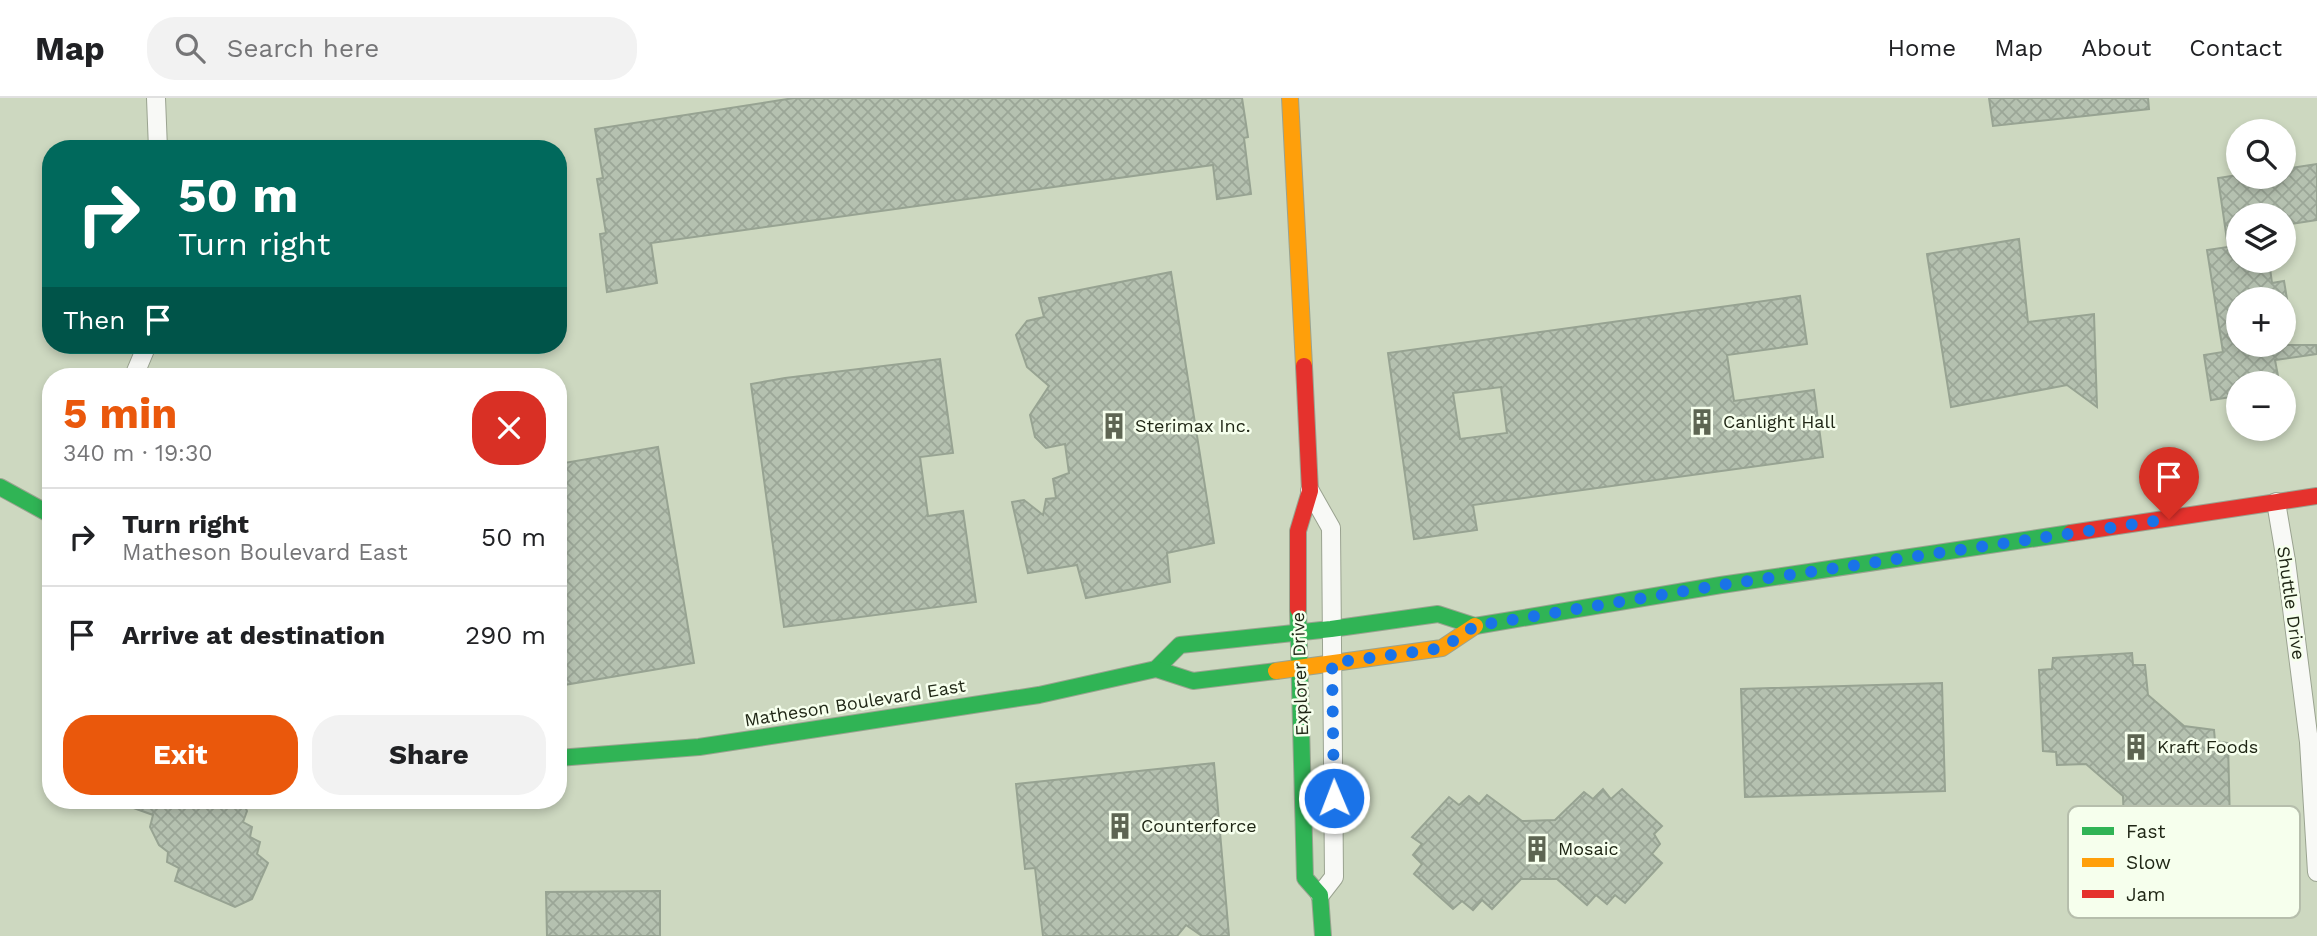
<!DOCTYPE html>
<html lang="en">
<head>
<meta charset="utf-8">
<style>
  :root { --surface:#fff; --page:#f2f2f2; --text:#202124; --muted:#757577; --line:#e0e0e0; --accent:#ea580c }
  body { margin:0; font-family:"Work Sans",sans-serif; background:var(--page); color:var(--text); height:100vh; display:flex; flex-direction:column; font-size:26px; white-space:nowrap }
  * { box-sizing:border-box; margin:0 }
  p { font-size:23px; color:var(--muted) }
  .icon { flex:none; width:38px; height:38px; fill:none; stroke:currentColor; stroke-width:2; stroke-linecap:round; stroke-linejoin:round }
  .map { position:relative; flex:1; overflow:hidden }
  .panel { position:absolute; left:42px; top:270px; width:525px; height:441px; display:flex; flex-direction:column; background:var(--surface); border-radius:28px; box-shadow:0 4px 10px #0003 }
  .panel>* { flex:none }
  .banner { position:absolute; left:42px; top:42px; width:525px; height:214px; border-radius:28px; box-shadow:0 4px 10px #0003; background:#00695c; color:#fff; overflow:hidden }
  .buttons { position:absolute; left:2226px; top:21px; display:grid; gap:14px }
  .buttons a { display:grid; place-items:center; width:70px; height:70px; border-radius:50%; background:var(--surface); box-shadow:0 4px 10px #0003; font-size:35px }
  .pin { position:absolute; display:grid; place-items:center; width:60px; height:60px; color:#fff; margin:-72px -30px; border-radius:50% 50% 50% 0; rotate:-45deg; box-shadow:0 0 7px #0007 }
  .pin .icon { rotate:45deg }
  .me { position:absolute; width:77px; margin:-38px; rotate:359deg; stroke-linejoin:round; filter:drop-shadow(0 0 5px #0008) }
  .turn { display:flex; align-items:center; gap:24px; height:147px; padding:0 21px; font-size:32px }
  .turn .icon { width:91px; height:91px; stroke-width:2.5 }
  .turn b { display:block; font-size:49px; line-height:60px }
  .then { display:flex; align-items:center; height:66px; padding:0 21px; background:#0003; gap:14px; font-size:26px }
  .round { display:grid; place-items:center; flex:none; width:74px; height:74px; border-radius:28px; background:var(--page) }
  .headline { display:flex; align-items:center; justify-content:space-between; height:119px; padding:0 21px }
  h1 { font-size:42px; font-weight:700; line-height:52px; color:var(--accent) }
  .action { display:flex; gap:14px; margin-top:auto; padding:14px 21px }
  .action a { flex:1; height:80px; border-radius:28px; background:var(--accent); color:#fff; font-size:28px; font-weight:700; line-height:80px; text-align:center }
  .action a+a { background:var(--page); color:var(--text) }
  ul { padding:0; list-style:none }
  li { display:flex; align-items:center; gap:21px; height:98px; padding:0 21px; border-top:2px solid var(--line) }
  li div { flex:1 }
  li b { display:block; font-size:26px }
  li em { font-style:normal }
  header { display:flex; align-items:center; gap:42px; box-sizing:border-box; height:98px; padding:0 35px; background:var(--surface); border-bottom:2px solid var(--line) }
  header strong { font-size:33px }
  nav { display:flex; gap:38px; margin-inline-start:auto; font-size:24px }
  .search { width:490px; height:63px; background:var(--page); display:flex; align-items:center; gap:18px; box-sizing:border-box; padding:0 24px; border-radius:28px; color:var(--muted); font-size:26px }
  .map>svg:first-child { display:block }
  .building { fill:url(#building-cross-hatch); stroke:#97a392; stroke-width:2; fill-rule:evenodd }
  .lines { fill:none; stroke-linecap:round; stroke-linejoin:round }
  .street-casing { stroke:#9aa390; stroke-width:20 }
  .fast-casing { stroke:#9aa390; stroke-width:18 }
  .slow-casing { stroke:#9aa390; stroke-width:18 }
  .jam-casing { stroke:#9aa390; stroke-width:18 }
  .street { stroke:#f8f9f6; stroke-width:18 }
  .fast { stroke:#30b455; stroke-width:16 }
  .slow { stroke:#ff9f0a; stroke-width:16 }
  .jam { stroke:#e5322d; stroke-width:16 }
  .route { stroke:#1a73e8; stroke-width:12; stroke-dasharray:0 21.6 }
  .labels { text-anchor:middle; stroke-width:5; stroke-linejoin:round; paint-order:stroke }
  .poi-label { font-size:18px; fill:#202716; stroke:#f6ffed; text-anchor:start }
  .street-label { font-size:18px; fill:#202716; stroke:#f6ffed }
  .key { fill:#f6ffed; stroke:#b6beac; stroke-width:2 }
  .key-label { font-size:19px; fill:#202716 }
</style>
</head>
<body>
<header>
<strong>Map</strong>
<div class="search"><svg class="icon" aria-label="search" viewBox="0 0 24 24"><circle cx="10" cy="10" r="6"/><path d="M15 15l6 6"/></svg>Search here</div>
<nav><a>Home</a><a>Map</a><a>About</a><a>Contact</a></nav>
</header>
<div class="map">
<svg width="2317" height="838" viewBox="0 0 2317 838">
  <defs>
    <pattern id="building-cross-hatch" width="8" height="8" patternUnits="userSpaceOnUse" patternTransform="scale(1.75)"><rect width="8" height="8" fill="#b5c1b0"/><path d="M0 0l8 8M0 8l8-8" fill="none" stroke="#9ba697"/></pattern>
  </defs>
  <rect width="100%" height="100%" fill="#cdd8c0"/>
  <g class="building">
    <polygon points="794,0 1242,0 1248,39 1244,40 1251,96 1217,101 1213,67 651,145 657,185 607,194 600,136 606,135 597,81 603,80 595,31"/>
    <polygon points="1989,0 2148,0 2149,11 1993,28"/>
    <polygon points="2317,66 2317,122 2284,127 2284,117 2238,117 2238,163 2269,163 2272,185 2284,183 2287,201 2238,201 2238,247 2316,247 2317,256 2275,262 2278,278 2253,282 2253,285 2238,285 2238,298 2211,302 2204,257 2223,254 2207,152 2228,149 2218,80 2238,77 2284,79 2284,71"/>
    <polygon points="2019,141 2028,224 2094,216 2097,309 2067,287 1951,309 1927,156"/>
    <polygon points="1171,174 1214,445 1167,455 1170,484 1086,500 1077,467 1028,475 1012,404 1024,402 1043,417 1046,401 1056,400 1053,381 1069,375 1065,346 1046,350 1035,339 1030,317 1049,288 1027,269 1016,237 1027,223 1044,219 1039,200"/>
    <path d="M1800,198L1807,246L1727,257L1734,303L1814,292L1823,359L1473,407L1477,432L1414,441L1388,255ZM1501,289L1507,335L1460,341L1453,295Z"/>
    <polygon points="940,261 953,355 920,359 928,418 963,413 976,504 784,529 751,286 785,280"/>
    <polygon points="658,349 694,565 564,587 558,550 558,366"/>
    <polygon points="2132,555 2133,567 2145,567 2148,597 2184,628 2214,632 2215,643 2228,645 2230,725 2219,726 2219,738 2137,742 2136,731 2124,729 2123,698 2086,666 2057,667 2056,654 2043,653 2039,572 2052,571 2053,560"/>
    <polygon points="1942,585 1945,693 1745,699 1741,591"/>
    <polygon points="1214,665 1229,838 1202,838 1186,827 1177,838 1043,838 1035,770 1025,771 1016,686"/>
    <polygon points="1603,691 1611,701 1622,691 1662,728 1654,736 1660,746 1652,756 1662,765 1625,805 1615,797 1607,806 1596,797 1587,807 1557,781 1521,781 1492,811 1482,802 1473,812 1462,803 1453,811 1414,776 1422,766 1413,757 1422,746 1412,739 1449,699 1459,707 1469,698 1479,706 1487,697 1522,723 1555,722 1584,694 1593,701"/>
    <polygon points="117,702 242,702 247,713 243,724 252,729 250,739 260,744 257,756 268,765 252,801 235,809 175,783 179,770 167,764 168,754 159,747 150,729 153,717 117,704"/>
    <polygon points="660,793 660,838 547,838 546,794"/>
  </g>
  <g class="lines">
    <defs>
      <g id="street">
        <polyline points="156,0 158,51"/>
        <polyline points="134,278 147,247"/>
        <polyline points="1310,393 1331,430 1334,779 1320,797"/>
        <polyline points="2276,404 2286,463 2309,644 2317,774"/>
      </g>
      <g id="fast">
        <polyline points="0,389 51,417"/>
        <polyline points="1298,511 1305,780 1320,797 1323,838"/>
        <polyline points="1156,571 1180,547 1331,531 1438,516 1475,528 1721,487 2071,435"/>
        <polyline points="558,660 699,649 1039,597 1156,571 1193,583 1276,573"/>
      </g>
      <g id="slow">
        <polyline points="1290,0 1304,268"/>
        <polyline points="1276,573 1442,550 1475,528"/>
      </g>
      <g id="jam">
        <polyline points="2071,435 2317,398"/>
        <polyline points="1298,511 1298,433 1310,393 1304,268"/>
      </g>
    </defs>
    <use href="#street" class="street-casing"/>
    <use href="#fast" class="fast-casing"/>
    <use href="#slow" class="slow-casing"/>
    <use href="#jam" class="jam-casing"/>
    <use href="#street" class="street"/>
    <use href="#fast" class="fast"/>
    <use href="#slow" class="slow"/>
    <use href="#jam" class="jam"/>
  </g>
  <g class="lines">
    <polyline class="route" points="1334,700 1332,565 1443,550 1475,528 1721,487 2169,421"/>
  </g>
  <defs>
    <symbol id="building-bare" viewBox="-9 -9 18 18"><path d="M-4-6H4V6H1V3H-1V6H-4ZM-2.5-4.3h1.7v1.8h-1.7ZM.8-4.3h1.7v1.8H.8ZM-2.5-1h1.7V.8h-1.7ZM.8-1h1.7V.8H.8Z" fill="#5d6552" stroke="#f6ffed" stroke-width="2.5" paint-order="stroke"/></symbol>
  </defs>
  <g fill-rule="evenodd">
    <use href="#building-bare" x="1683" y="305" width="38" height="38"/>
    <use href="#building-bare" x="1095" y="309" width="38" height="38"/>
    <use href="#building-bare" x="2117" y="630" width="38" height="38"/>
    <use href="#building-bare" x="1101" y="709" width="38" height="38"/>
    <use href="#building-bare" x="1518" y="732" width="38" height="38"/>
  </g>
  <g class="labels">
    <g class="poi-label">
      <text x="1723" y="330">Canlight Hall</text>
      <text x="1135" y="334">Sterimax Inc.</text>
      <text x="2157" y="655">Kraft Foods</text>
      <text x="1141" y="734">Counterforce</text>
      <text x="1558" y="757">Mosaic</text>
    </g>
    <g class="street-label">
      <text transform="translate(2291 505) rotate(82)" y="6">Shuttle Drive</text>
      <text transform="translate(1300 576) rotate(-92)" y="6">Explorer Drive</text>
      <text transform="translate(855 605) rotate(-9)" y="6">Matheson Boulevard East</text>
    </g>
  </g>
  <rect x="2068" y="708" width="232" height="112" rx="10" class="key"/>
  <rect x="2082" y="729" width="32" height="8" fill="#30b455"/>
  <rect x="2082" y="760" width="32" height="9" fill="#ff9f0a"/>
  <rect x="2082" y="792" width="32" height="8" fill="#e5322d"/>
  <g class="key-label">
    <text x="2126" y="740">Fast</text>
    <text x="2126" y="771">Slow</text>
    <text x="2126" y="803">Jam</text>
  </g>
</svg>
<div class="buttons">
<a><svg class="icon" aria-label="search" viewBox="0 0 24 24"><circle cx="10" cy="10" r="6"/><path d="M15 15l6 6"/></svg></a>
<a><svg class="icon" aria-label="layers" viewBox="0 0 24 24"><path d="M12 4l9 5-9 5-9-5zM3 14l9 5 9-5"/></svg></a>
<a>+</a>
<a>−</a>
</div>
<div class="pin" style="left:2169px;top:421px;background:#d93025"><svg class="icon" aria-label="arrive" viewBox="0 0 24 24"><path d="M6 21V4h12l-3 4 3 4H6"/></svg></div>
<svg class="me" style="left:1334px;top:700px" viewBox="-20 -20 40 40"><circle r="17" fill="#1a73e8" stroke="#fff" stroke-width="3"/><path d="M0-11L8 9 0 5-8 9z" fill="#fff"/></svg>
<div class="banner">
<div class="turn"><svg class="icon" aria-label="right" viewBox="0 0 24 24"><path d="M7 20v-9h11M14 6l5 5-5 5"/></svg><div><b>50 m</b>Turn right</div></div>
<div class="then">Then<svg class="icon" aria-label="arrive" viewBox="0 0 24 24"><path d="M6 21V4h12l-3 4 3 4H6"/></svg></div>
</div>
<section class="panel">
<div class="headline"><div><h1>5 min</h1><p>340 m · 19:30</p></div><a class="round" style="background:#d93025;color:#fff"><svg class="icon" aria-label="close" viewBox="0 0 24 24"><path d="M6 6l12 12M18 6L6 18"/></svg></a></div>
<ul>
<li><svg class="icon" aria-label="right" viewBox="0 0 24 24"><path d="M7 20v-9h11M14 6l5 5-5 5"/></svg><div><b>Turn right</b><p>Matheson Boulevard East</p></div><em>50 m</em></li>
<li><svg class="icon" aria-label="arrive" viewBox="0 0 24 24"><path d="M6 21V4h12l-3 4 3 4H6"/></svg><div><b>Arrive at destination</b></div><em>290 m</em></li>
</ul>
<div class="action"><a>Exit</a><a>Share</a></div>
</section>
</div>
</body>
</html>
